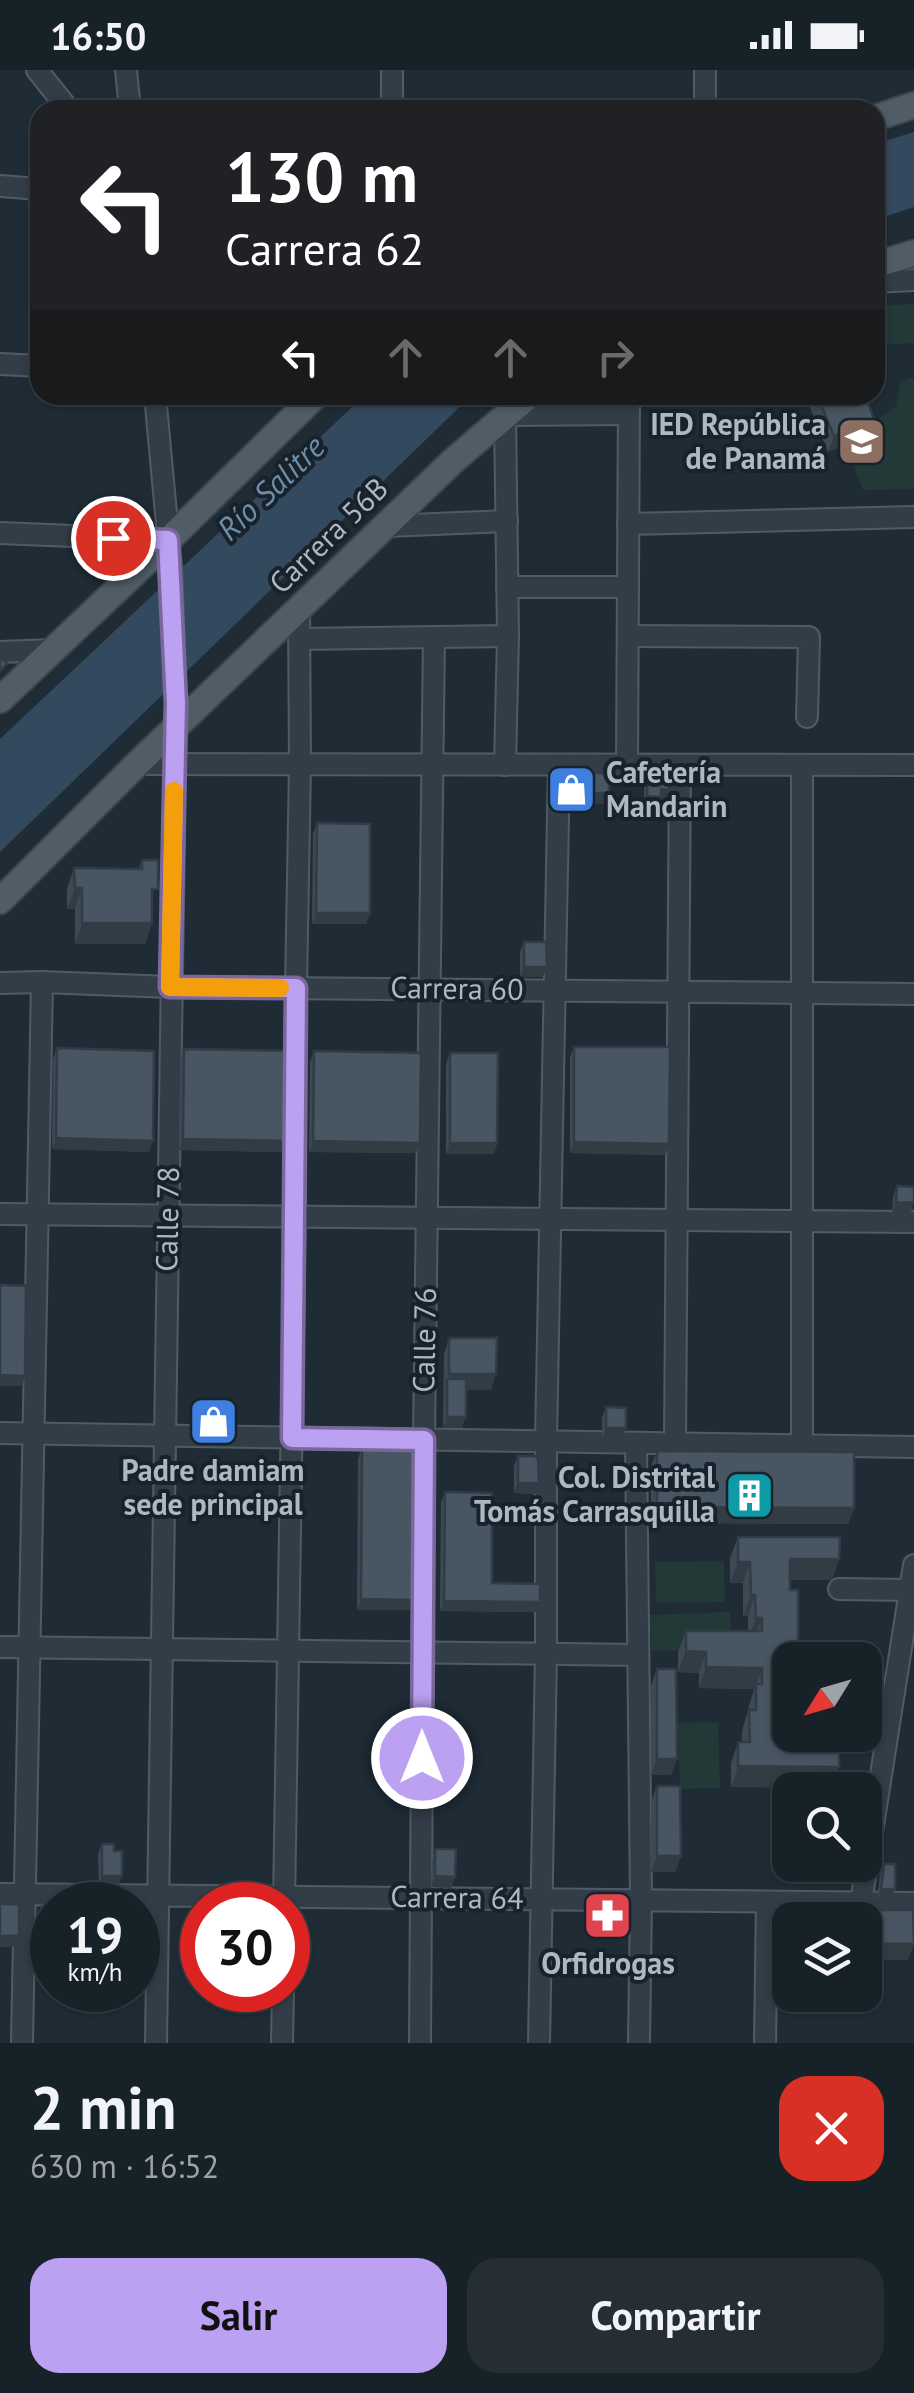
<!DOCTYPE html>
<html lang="es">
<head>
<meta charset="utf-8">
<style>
  :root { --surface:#172128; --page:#242e34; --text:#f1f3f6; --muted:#9ea3a8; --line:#363e45; --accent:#bca0f2 }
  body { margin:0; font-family:"PT Sans",sans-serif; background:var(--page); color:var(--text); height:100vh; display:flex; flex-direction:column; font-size:38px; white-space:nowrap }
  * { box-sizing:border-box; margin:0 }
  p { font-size:32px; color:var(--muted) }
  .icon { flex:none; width:55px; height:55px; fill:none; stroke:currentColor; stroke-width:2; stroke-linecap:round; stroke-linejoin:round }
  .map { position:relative; height:1973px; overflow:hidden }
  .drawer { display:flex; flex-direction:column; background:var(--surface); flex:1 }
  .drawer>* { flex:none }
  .banner { position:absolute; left:30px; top:30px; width:855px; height:305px; border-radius:30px; box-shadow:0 2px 8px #0004,0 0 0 2px var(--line); background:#202124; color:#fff; overflow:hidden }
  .needle { width:65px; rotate:233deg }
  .controls { position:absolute; left:772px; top:1572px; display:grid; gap:20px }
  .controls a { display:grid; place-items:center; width:110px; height:110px; border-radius:20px; background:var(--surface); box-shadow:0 2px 8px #0004,0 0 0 2px var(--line); font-size:50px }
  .speed { position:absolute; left:30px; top:1812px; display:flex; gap:20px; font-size:50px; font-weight:700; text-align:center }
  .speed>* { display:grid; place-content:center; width:130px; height:130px; border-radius:50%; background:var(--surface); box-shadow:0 2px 8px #0004,0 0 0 2px var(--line); line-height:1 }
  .speed small { font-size:25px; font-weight:400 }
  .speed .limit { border:15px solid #d22; background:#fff; color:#111 }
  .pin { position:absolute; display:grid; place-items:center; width:85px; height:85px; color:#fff; margin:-42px; border:5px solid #fff; border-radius:50%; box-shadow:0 2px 10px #0007 }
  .me { position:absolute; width:110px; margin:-55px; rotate:0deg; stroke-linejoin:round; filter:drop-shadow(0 0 8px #0008) }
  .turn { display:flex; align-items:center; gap:35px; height:210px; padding:0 30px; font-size:45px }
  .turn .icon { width:130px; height:130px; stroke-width:2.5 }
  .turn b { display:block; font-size:70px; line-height:85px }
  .lanes { display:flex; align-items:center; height:95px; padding:0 30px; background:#0003; justify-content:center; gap:50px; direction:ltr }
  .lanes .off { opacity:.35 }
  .round { display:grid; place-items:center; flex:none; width:105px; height:105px; border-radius:30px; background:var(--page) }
  .headline { display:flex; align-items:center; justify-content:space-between; height:170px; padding:0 30px }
  h1 { font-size:60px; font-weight:700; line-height:75px }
  .primary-button { display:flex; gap:20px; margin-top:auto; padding:20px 30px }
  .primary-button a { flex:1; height:115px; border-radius:30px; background:var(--accent); color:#111; font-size:40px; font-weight:700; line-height:115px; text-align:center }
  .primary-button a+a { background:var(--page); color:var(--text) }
  .status { display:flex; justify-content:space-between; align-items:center; height:70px; padding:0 50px; background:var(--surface); direction:ltr }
  .status svg { height:28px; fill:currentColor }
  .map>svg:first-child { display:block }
  .green { fill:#223938 }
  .water { fill:#334a5e }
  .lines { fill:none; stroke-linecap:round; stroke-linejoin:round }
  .minor-casing { stroke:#505b65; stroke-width:24 }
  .major-casing { stroke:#3c4650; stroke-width:29 }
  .minor { stroke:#333d47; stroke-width:20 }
  .major { stroke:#505d67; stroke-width:25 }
  .wall { fill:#3d4a54 }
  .shaded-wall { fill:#323c45 }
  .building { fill:#475662; stroke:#323c45; stroke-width:2.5 }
  .route-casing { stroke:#7a689d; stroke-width:25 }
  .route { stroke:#bca0f2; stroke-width:18 }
  .slow { stroke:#f59e0b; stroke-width:18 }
  .labels { text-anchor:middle; stroke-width:8; stroke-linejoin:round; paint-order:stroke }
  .poi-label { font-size:30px; font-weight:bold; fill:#adb8c4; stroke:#18222b; text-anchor:end }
  .street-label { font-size:30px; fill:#adb8c4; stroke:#18222b }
  .water-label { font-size:32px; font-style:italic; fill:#6d8da8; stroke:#18222b }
</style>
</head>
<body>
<div class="status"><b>16:50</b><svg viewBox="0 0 49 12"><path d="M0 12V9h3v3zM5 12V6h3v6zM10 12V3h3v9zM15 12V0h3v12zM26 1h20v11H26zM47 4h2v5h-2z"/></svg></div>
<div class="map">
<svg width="914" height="1973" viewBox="0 0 914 1973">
  <rect width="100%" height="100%" fill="#1f2c36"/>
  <g class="green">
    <polygon points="914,234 914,273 877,275 875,236"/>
    <polygon points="910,307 914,309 914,419 863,420 845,375 868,365 866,358 896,336 900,314"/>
    <polygon points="724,1491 725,1532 656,1533 655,1492"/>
    <polygon points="730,1542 731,1578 651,1581 650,1545"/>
    <polygon points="718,1652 720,1718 680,1719 678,1653"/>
  </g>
  <g class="water">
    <polygon points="914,62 914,137 875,150 875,74"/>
    <polygon points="365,325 472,325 0,782 0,669"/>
  </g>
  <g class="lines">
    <defs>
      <g id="minor">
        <polyline points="37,0 69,40"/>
        <polyline points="126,0 130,40"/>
        <polyline points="392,0 392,40"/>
        <polyline points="705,40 705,0"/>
        <polyline points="0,116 40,119"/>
        <polyline points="875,212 914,210"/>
        <polyline points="0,294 40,296"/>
        <polyline points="155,325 171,497 176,633 156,1973"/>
        <polyline points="628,454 914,447"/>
        <polyline points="387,456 507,451"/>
        <polyline points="0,463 168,470"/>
        <polyline points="507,517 628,517"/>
        <polyline points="628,566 809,567 807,647"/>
        <polyline points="299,569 508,566"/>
        <polyline points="0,582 53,580"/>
        <polyline points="138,694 914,695"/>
        <polyline points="505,695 508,566 505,345 629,344"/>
        <polyline points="627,695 629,325"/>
        <polyline points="802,695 802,1375"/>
        <polyline points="0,913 42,912 170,917 914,924"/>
        <polyline points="0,1144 914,1152"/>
        <polyline points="0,1363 914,1377"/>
        <polyline points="636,1373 641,1830 639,1973"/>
        <polyline points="675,1373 680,695"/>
        <polyline points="839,1519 910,1520"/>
        <polyline points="0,1577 638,1585"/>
        <polyline points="0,1824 914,1833"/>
        <polyline points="861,1832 914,1495"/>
        <polyline points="284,1835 295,1146 296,918 300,695 299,539"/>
        <polyline points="22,1973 42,912"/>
        <polyline points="282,1973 283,1920"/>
        <polyline points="420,1973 424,1369 434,567"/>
        <polyline points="539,1973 546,1584 546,1371 559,695"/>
        <polyline points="765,1973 767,1832"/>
      </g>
      <g id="major">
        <polyline points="875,48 914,35"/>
        <polyline points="875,195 914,183"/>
        <polyline points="0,630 142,496 316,325"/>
        <polyline points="0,831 134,697 453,391 530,325"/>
      </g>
    </defs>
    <use href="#minor" class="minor-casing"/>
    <use href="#major" class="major-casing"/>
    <use href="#minor" class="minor"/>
    <use href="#major" class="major"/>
  </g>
  <g class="wall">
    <polygon points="805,325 865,325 874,349 869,365 828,382"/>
    <polygon points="648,700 665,730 660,730 657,737 644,737 644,711"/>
    <polygon points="571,703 609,723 605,734 567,734 567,714"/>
    <polygon points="317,753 370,843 366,854 312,854 313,764"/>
    <polygon points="142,790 152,833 152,853 145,874 75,874 75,839 67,839 67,819 74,798 139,798"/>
    <polygon points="524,872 547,897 543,907 520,907 520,882"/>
    <polygon points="574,977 669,1074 665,1085 570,1083 570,987"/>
    <polygon points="57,978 149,1082 52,1079 53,989"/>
    <polygon points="184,979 290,1071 286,1082 179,1080 180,990"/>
    <polygon points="314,981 416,1083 309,1082 310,992"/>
    <polygon points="450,983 497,1073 494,1084 446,1084 446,994"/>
    <polygon points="897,1116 913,1139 910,1143 892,1144 893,1127"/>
    <polygon points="449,1268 491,1320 466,1320 462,1358 443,1358 444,1284"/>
    <polygon points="606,1337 622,1369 602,1369 602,1348"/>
    <polygon points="362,1378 415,1530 411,1540 357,1540 358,1389"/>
    <polygon points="657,1381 854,1438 848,1454 651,1453 651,1396"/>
    <polygon points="518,1386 539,1413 536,1424 514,1423 514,1396"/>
    <polygon points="445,1422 492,1513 536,1542 440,1541 441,1433"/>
    <polygon points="738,1467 839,1489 832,1510 790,1510 790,1655 787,1662 787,1674 832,1718 731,1717 731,1693 738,1672 742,1672 742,1661 754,1619 699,1618 699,1603 678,1602 678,1582 686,1561 748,1561 748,1546 743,1546 743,1513 730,1513 730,1488"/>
    <polygon points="657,1599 677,1689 671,1705 651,1705 651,1615"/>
    <polygon points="657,1716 681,1786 675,1802 651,1802 651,1732"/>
    <polygon points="102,1774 118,1816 99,1816 98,1784"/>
    <polygon points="435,1779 451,1818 431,1817 432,1790"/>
    <polygon points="884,1794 895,1819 891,1830 877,1830 880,1805"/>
    <polygon points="45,1835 52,1835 52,1883 39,1882 41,1846"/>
    <polygon points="868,1840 908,1890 865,1890 865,1850"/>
  </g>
  <g class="shaded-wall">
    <polygon points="874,349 869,365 828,382 834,366"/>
    <polygon points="661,719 669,720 665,730 660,730 657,737 644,737 647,726"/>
    <polygon points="571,723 609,723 605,734 567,734"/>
    <polygon points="75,818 82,818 75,839 67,839"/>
    <polygon points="316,843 370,843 366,854 312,854"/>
    <polygon points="82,853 152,853 145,874 75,874"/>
    <polygon points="524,897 547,897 543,907 520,907"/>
    <polygon points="56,1068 153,1071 149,1082 52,1079"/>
    <polygon points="183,1069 290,1071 286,1082 179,1080"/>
    <polygon points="313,1071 420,1073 416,1083 309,1082"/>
    <polygon points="574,1072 669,1074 665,1085 570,1083"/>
    <polygon points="450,1073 497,1073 494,1084 446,1084"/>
    <polygon points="914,1132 910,1143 892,1144 896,1133"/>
    <polygon points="449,1304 496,1304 491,1320 447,1320"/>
    <polygon points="0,1305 25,1306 22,1316 0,1316"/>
    <polygon points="447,1347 466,1347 462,1358 443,1358"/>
    <polygon points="606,1358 626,1358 622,1369 602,1369"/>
    <polygon points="518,1413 539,1413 536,1424 514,1423"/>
    <polygon points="657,1437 854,1438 848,1454 651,1453"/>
    <polygon points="790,1489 839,1489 832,1510 783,1510"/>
    <polygon points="738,1492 750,1492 743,1513 730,1513"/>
    <polygon points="751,1525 755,1525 748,1546 743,1546"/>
    <polygon points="361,1529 415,1530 411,1540 357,1540"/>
    <polygon points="444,1531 540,1532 536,1542 440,1541"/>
    <polygon points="756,1548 762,1548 755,1568 748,1568"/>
    <polygon points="686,1581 706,1582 699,1603 678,1602"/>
    <polygon points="706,1597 762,1598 755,1619 699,1618"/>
    <polygon points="787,1641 790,1641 790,1655 787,1662"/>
    <polygon points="657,1689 677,1689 671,1705 651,1705"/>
    <polygon points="738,1696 839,1697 832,1718 731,1717"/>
    <polygon points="657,1786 681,1786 675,1802 651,1802"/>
    <polygon points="102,1806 122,1806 118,1816 99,1816"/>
    <polygon points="435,1806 455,1807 451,1818 431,1817"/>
    <polygon points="881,1819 895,1819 891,1830 877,1830"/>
    <polygon points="600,1855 616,1855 614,1860 598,1860"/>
    <polygon points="0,1866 19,1866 15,1877 0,1877"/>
    <polygon points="43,1871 52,1872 52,1883 39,1882"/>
    <polygon points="869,1874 914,1874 908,1890 865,1890 865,1884"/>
  </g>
  <g class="building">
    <polygon points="817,325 865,325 874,349 834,366"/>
    <polygon points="0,586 7,594 0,601"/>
    <polygon points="648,700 670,701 669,720 661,719 661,727 647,726"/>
    <rect x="571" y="703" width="38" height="20"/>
    <polygon points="317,753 370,754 370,843 316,843"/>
    <polygon points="142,790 158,790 158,819 152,819 152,853 82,853 82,818 75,818 74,798 142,799"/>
    <polygon points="524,872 546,872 547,897 524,897"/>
    <polygon points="574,977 670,977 669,1074 574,1072"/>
    <polygon points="57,978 154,981 153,1071 56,1068"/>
    <polygon points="184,979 291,981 290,1071 183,1069"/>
    <polygon points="314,981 421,983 420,1073 313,1071"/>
    <polygon points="450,983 498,983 497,1073 450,1073"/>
    <polygon points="897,1116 914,1117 914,1132 896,1133"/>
    <polygon points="0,1215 26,1216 25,1306 0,1305"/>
    <polygon points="449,1268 497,1268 496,1304 449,1304"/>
    <rect x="447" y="1309" width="19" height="38"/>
    <polygon points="606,1337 626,1338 626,1358 606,1358"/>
    <polygon points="362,1378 416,1378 415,1530 361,1529"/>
    <polygon points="657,1381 854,1382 854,1438 657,1437"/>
    <polygon points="518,1386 535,1386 538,1389 539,1413 518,1413"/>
    <polygon points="445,1422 492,1423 492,1513 540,1514 540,1532 444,1531"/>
    <polygon points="738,1467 840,1467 839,1489 790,1489 790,1520 798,1520 798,1573 808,1573 808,1590 790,1590 790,1641 787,1641 787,1674 839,1675 839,1697 738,1696 738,1672 750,1672 749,1640 756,1640 756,1614 762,1614 762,1598 706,1597 706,1582 686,1581 686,1561 762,1561 762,1548 756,1548 755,1525 751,1525 750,1492 738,1492"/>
    <polygon points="657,1599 676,1599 677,1689 657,1689"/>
    <polygon points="657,1716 680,1716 681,1786 657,1786"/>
    <polygon points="102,1774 114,1774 114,1781 122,1781 122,1806 102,1806"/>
    <polygon points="435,1779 456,1779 455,1807 435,1806"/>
    <polygon points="884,1794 895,1794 895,1819 881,1819"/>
    <rect x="0" y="1834" width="19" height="32"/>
    <polygon points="45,1835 52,1835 52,1872 43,1871"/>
    <rect x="600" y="1838" width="16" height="17"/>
    <polygon points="868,1840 913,1840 914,1874 869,1874"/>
  </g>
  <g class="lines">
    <defs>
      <polyline id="route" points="113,468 168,470 176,633 170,917 296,918 292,1368 424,1370 422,1688"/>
    </defs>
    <use href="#route" class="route-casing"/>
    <use href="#route" class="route"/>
    <polyline class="slow" points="174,721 170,917 280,918"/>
  </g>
  <defs>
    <symbol id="school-square" viewBox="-11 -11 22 22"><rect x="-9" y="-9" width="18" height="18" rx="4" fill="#8d6e63" stroke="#18222b"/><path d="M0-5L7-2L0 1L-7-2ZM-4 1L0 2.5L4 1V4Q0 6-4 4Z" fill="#fff"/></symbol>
    <symbol id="shop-square" viewBox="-11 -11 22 22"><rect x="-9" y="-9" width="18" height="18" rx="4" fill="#3f7fe0" stroke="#18222b"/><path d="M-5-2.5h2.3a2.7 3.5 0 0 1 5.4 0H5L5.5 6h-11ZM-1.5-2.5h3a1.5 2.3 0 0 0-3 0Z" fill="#fff"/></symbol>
    <symbol id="building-square" viewBox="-11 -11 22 22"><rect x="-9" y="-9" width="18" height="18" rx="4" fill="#0f9aa8" stroke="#18222b"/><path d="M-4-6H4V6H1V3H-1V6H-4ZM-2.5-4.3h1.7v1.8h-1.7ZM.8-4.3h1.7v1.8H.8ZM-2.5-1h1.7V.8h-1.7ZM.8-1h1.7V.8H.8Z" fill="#fff"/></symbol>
    <symbol id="pharmacy-square" viewBox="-11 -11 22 22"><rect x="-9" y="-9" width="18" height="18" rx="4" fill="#e0444e" stroke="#18222b"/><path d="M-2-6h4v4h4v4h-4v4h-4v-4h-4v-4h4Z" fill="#fff"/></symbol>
  </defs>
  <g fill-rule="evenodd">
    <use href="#school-square" x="834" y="344" width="55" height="55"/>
    <use href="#shop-square" x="544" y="692" width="55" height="55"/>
    <use href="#shop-square" x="186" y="1324" width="55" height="55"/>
    <use href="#building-square" x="722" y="1398" width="55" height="55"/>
    <use href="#pharmacy-square" x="580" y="1818" width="55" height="55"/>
  </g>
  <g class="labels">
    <g class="poi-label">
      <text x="826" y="365">IED República<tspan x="826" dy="34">de Panamá</tspan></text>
      <text x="606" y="713" text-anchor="start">Cafetería<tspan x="606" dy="34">Mandarin</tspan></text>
      <text x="213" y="1411" text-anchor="middle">Padre damiam<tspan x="213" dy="34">sede principal</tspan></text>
      <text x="715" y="1418">Col. Distrital<tspan x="715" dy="34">Tomás Carrasquilla</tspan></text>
      <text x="608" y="1904" text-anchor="middle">Orfidrogas</text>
    </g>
    <g class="street-label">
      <text transform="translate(329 466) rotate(-44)" y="10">Carrera 56B</text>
      <text transform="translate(457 919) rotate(1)" y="10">Carrera 60</text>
      <text transform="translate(168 1149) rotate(-89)" y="10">Calle 78</text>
      <text transform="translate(425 1270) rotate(-89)" y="10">Calle 76</text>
      <text transform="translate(457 1828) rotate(1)" y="10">Carrera 64</text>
    </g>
    <g class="water-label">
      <text transform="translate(271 418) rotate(-44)" y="11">Río Salitre</text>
    </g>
  </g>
</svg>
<div class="controls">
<a><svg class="needle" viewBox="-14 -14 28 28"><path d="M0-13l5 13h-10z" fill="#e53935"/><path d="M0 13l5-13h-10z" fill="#9ea3a8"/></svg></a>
<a><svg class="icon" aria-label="search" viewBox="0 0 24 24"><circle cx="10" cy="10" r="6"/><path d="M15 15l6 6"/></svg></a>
<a><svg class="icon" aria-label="layers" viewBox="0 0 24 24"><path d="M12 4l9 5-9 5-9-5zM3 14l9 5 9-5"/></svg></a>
</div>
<div class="speed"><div>19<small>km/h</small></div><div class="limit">30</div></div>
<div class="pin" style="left:113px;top:468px;background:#d93025"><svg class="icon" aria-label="arrive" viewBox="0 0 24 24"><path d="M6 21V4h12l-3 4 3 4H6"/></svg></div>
<svg class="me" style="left:422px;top:1688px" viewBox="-20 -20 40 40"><circle r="17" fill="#bca0f2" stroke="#fff" stroke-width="3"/><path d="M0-11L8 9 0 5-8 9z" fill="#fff"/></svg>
<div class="banner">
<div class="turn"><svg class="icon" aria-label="left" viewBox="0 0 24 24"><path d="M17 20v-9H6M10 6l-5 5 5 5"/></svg><div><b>130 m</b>Carrera 62</div></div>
<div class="lanes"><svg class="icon" aria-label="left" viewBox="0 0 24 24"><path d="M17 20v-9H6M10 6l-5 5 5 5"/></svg><svg class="icon off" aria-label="ahead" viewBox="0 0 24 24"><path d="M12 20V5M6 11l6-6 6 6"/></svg><svg class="icon off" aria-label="ahead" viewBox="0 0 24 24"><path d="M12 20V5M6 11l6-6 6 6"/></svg><svg class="icon off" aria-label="right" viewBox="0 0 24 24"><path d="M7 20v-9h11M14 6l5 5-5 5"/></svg></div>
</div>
</div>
<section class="drawer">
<div class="headline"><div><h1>2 min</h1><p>630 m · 16:52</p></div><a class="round" style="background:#d93025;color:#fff"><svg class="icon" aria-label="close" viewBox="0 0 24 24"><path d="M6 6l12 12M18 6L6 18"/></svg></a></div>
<div class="primary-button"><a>Salir</a><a>Compartir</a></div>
</section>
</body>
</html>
